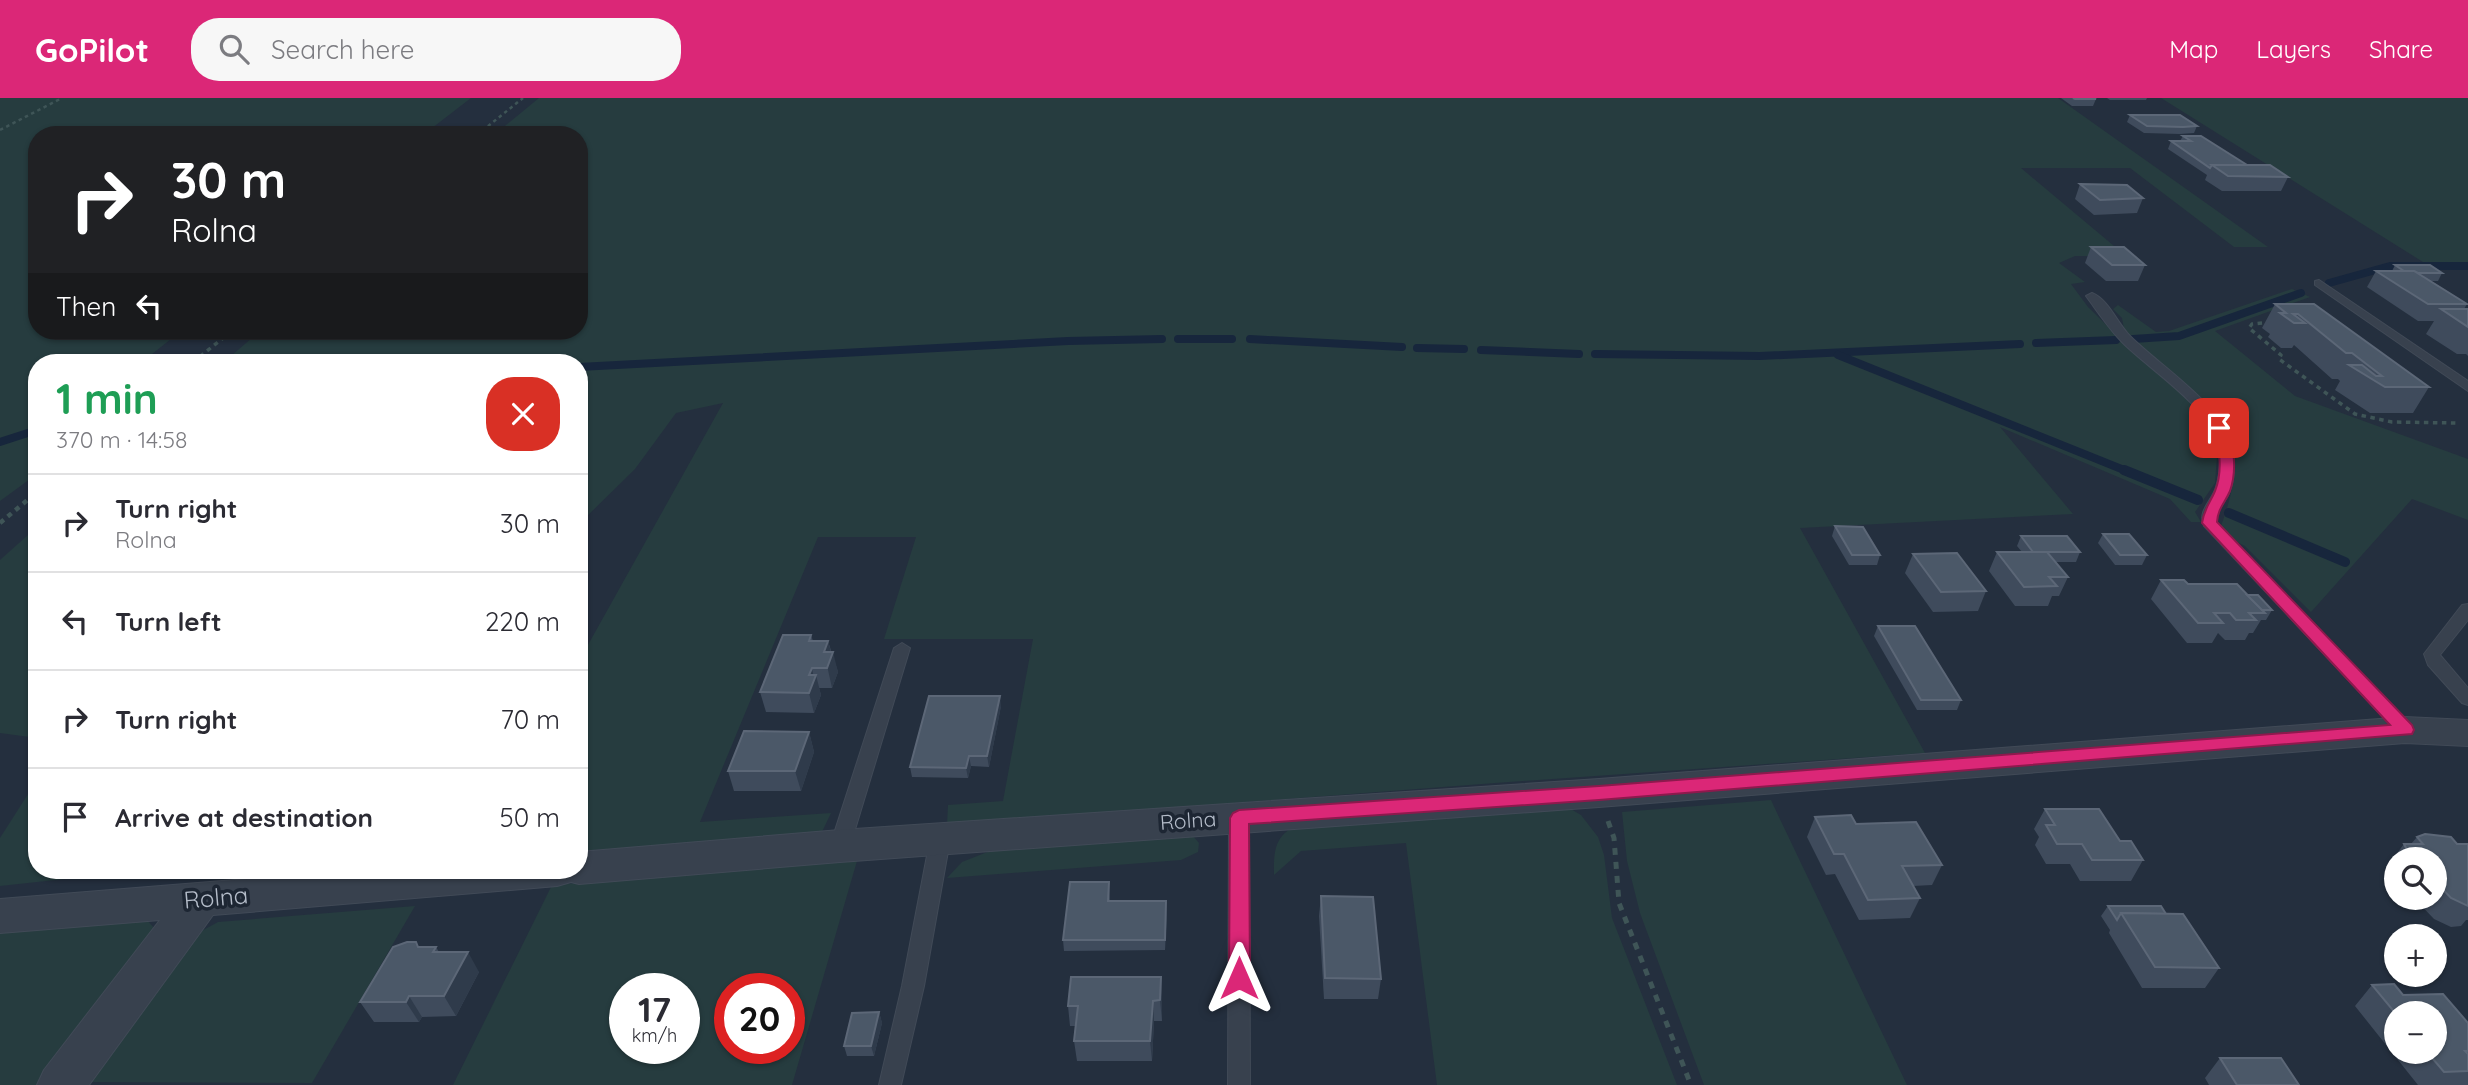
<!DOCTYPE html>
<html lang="en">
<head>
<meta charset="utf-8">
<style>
  :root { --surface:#fff; --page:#f7f7f7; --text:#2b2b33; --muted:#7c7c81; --line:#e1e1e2; --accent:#db2777 }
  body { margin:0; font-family:Quicksand,sans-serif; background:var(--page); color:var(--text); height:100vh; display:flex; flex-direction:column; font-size:26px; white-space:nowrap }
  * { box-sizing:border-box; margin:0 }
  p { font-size:23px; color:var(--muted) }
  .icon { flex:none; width:38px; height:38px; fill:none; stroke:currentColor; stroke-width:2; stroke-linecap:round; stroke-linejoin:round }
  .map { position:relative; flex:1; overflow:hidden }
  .panel { position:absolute; left:28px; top:256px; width:560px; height:525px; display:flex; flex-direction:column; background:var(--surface); border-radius:28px; box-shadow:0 2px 5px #0004 }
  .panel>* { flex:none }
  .hud { position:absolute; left:28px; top:28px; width:560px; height:214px; border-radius:28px; box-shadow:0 2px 5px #0004; background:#202124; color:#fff; overflow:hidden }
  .tools { position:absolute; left:2384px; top:749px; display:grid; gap:14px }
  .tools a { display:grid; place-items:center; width:63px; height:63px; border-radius:50%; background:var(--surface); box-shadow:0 2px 5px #0004; font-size:35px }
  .speed { position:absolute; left:609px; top:875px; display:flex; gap:14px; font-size:35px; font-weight:700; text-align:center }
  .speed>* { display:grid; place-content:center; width:91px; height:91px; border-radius:50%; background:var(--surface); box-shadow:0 2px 5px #0004; line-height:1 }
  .speed small { font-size:18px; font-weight:400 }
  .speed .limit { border:10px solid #d22; background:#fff; color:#111 }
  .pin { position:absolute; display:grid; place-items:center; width:60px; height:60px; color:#fff; margin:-30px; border-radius:14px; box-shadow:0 4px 10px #0006 }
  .me { position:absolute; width:77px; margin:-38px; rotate:0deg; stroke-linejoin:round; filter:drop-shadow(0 0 5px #0008) }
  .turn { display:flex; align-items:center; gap:24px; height:147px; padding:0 28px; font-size:32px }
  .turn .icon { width:91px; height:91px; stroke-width:2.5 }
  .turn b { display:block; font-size:49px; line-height:60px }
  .then { display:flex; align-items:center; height:66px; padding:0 28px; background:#0003; gap:14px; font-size:26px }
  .round { display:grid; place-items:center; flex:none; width:74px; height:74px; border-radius:28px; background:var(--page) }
  .head { display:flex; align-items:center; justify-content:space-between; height:119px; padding:0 28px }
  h1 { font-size:42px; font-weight:700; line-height:52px; color:#1e9e55 }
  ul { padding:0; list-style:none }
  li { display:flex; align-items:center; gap:21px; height:98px; padding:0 28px; border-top:2px solid var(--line) }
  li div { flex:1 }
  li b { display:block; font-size:26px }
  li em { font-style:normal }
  header { display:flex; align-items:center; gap:42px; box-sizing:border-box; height:98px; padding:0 35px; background:var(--accent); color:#fff }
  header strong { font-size:33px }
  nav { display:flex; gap:38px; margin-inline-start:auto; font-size:24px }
  .search { width:490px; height:63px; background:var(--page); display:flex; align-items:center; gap:18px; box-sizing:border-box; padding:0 24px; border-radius:28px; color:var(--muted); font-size:26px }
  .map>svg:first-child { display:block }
  .green { fill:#263c3f; fill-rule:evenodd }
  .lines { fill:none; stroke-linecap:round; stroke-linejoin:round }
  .stream-far1 { stroke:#17263c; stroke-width:8 }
  .stream { stroke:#17263c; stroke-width:10 }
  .lane-casing { stroke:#414a57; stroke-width:2 }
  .street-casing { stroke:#414a57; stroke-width:2 }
  .path-far3 { stroke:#3f5557; stroke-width:2.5; stroke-dasharray:3.5 3.5; stroke-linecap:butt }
  .path-far2 { stroke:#3f5557; stroke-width:3.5; stroke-dasharray:4.5 4.5; stroke-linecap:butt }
  .path-far1 { stroke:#3f5557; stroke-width:4.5; stroke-dasharray:5 5; stroke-linecap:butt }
  .path { stroke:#3f5557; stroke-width:5; stroke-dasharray:7 7; stroke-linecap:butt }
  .lane { fill:#38414e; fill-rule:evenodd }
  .street { fill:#38414e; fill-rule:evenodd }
  .wall { fill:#3f4b5c; fill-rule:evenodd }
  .shaded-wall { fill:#2f3b4b }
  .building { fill:#4b5868; stroke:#5c6777; stroke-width:2 }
  .route { fill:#db2777; stroke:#8e194d; stroke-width:2 }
  .labels { text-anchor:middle; stroke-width:7; stroke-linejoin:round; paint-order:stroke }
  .street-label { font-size:21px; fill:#b4bcc9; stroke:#1d2633 }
  .near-street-label { font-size:24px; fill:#b4bcc9; stroke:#1d2633 }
</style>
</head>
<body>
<header>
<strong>GoPilot</strong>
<div class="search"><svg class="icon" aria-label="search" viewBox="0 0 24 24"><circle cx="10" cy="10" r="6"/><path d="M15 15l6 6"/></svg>Search here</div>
<nav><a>Map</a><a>Layers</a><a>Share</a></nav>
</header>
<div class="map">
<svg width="2468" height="987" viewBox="0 0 2468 987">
  <rect width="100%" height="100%" fill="#242f3e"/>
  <g class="green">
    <polygon points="0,0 471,0 423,37 37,37 37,233 181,233 142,264 37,264 37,376 0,403"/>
    <polygon points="539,0 2058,0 2268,149 2234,149 2130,70 2021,70 2126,158 2075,158 2059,165 2085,184 2071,186 2088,209 2131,251 2201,314 2213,328 2218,345 2215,385 2195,414 2201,424 2191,424 2170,401 2000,329 2073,416 1800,430 1925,655 1495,685 947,727 948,707 1003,703 1033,541 884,541 916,439 818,439 700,724 831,715 821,736 579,753 579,563 723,305 676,315 635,371 579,426 579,264 224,264 260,233 579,233 579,37 494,37"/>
    <polygon points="2161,0 2468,0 2468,166 2423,164"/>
    <path d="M2292,191L2310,199L2215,233L2295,298L2468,361V422L2412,401L2311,514L2245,448L2235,443L2221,428C2233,396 2240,363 2227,331L2125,236L2122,220L2113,211L2118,207L2156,234L2169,233Z"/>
    <polygon points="37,429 37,640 0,635 0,462"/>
    <polygon points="37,682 37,772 148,772 0,788 0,740"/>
    <polygon points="1771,702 1777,715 1907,987 1704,987 1640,815 1627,763 1622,714"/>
    <path d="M1569,710L1581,717L1598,739L1604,757L1612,820L1677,987H1437L1406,745L1301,753L1274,777C1274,759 1273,742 1290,731Z"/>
    <polygon points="1172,738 1193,738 1199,745 1198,754 1181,762 947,780 962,764 990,753"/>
    <path d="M857,763L792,987H453L552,787ZM625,891H684V950H625ZM730,891H789V950H730Z"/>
    <polygon points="415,808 312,985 77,984 198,835 218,824"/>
    <polygon points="145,820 155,831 43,987 0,987 0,832"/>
  </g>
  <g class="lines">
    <g class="stream-far1">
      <polyline points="2329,185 2390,168 2468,168"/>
      <polyline points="1178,241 1232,241"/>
      <polyline points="1250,241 1402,249"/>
      <polyline points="2133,241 2179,238 2301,195"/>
      <polyline points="2036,245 2116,242"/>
      <polyline points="1417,250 1464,251"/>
      <polyline points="1481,252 1579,256"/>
      <polyline points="1595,256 1760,258 2020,246"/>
      <polyline points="1838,257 2129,374"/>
      <polyline points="579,269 1068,243 1162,241"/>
      <polyline points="0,344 37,332"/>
    </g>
    <g class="stream">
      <polyline points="2124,372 2198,402"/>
      <polyline points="2229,415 2345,464"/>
    </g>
    <defs>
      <g id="lane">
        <polygon points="2319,182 2468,283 2468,293 2315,187 2315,183"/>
        <path d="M2092,195C2108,201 2118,226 2130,238C2160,268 2221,306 2232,347C2235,362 2235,382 2229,395C2224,406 2216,412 2216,424L2411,628L2414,632L2411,636H2399L2204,428C2197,413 2212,403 2216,389C2220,376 2221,360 2218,346C2208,308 2150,272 2123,245C2109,231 2098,214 2086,198Z"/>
        <polygon points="2468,506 2468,522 2440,557 2468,590 2468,607 2462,605 2428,567 2424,556 2462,507"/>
        <polygon points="902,545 910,550 850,748 847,753 840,755 833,753 830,748 894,550"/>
        <polygon points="1239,713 1246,715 1249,720 1250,987 1228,987 1229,720 1232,715"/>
        <polygon points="940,735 947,737 950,742 924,888 901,987 879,987 902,888 930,742 933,737"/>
      </g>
      <polygon id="street" points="2405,619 2468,622 2468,648 2405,645 1599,709 840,764 579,786 571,784 557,788 213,817 89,987 37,987 44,972 160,822 0,835 0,801 359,772 579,772 579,754 840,732 1599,681"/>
    </defs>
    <use href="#lane" class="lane-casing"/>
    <use href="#street" class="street-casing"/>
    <g class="path-far3">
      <polyline points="0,32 62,0"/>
      <polyline points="477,37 523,0"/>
    </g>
    <g class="path-far2">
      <polyline points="2271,224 2252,226 2249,230 2281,257 2279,261 2355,316 2392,324 2457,325"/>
      <polyline points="193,264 232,233"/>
    </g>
    <polyline class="path-far1" points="0,425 37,394"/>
    <polyline class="path" points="1608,723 1614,740 1619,805 1691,987"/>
    <use href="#lane" class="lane"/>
    <use href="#street" class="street"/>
  </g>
  <g class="wall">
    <polygon points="2061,0 2094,0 2096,1 2093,8 2072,8"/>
    <polygon points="2107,0 2147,0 2146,2 2110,2"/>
    <polygon points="2130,17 2197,28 2194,35 2180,36 2144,35 2127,24"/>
    <polygon points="2183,38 2247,67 2288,79 2281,93 2222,93 2205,82 2207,77 2168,51 2171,43 2180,43"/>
    <polygon points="2080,86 2143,100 2137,115 2094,117 2075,101"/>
    <polygon points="2091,149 2145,167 2138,183 2106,183 2085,165"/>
    <polygon points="2395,167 2442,175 2438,183 2431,183 2467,206 2464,211 2468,211 2468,258 2466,256 2457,256 2426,236 2434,223 2418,223 2367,189 2376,173 2392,173"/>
    <polygon points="2275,206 2314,206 2429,289 2413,315 2370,315 2335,292 2340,283 2338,281 2332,281 2294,247 2292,250 2281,250 2268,239 2270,236 2262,230"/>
    <polygon points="1835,428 1880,457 1877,467 1849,467 1832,438"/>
    <polygon points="2103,436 2147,457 2142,467 2115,467 2098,445"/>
    <polygon points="2021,438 2080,454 2076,464 2055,464 2068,479 2059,498 2052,498 2048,508 2015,508 1989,473 1997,454 2022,454 2017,448"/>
    <polygon points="1913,456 1986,493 1978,513 1933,514 1905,475"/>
    <polygon points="2161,482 2247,497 2272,512 2266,522 2261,522 2253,535 2249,535 2245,542 2225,542 2218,535 2212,545 2187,545 2151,501"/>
    <polygon points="1878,528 1961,602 1957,612 1917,612 1874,538"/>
    <polygon points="811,537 813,543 828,543 838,574 832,590 819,590 821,597 814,615 766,614 760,594"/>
    <polygon points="1001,608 989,669 971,668 968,680 912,679 910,669"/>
    <polygon points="809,634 814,654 801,693 734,693 728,673"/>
    <polygon points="2045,711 2120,743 2143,762 2131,783 2080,783 2070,766 2046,766 2035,747 2039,739 2034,731"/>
    <polygon points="1815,719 1942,767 1932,787 1913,788 1920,800 1910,820 1859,822 1835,776 1826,777 1807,739"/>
    <polygon points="2417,739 2457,746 2468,746 2468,822 2466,822 2461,828 2451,829 2434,821 2414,800 2434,800 2434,761 2396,761 2396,779 2392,775 2388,767 2404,746 2411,746"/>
    <polygon points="1109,784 1110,803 1167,814 1165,852 1064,853 1063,842"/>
    <polygon points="1321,798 1381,881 1378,901 1324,901 1319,818"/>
    <polygon points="2108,808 2166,816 2219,870 2205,890 2142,890 2109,835 2110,832 2101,818"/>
    <polygon points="419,849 436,849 439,854 479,874 456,918 422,919 419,924 374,924 360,904"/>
    <polygon points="1161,879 1162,899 1162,923 1154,923 1152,963 1077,963 1074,943 1075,928 1070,928 1068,908"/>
    <path d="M2372,887L2403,897L2468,925V987H2418L2355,908ZM2396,915L2434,954H2396Z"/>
    <polygon points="879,914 882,925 874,958 847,958 844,948"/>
    <polygon points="2220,960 2299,987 2209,987 2205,980"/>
  </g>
  <g class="shaded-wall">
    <polygon points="828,543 832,558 833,554 838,574 832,590 824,554"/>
    <polygon points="812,570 814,581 816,577 821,597 814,615 809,595 809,577"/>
    <polygon points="1000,598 1001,608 989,669 987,658"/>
    <polygon points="809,634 814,654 801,693 795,673"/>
    <polygon points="969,658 971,668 968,680 966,670"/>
    <polygon points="1166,803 1167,814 1165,852 1165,842"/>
    <polygon points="468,854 479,874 456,918 444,898"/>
    <polygon points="1161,879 1162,899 1162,923 1160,902"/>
    <polygon points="409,898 422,919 419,924 406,904"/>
    <polygon points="1153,903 1154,923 1152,963 1150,943"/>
    <polygon points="879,914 882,925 874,958 871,948"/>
  </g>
  <g class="building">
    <polygon points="2073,0 2094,0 2096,1 2075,1"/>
    <polygon points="2130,17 2180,17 2197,28 2183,29 2147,28"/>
    <polygon points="2183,38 2201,38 2247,67 2212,67 2210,70 2171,43 2191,43"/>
    <polygon points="2212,67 2270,67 2288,79 2228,78"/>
    <polygon points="2080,86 2127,87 2143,100 2100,102"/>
    <polygon points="2091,149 2124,149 2145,167 2112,167"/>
    <polygon points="2395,167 2430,167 2442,175 2418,175 2414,173 2404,173"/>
    <polygon points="2376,173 2414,173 2467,206 2428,206"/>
    <polygon points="2275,206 2314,206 2429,289 2385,289 2349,267 2362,267 2376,278 2382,278 2352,255 2346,255 2298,216 2293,216 2305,225 2294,225 2280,215 2286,215"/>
    <polygon points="2441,211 2468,211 2468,229"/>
    <polygon points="1835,428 1863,429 1880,457 1852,457"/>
    <polygon points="2103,436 2129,436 2147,457 2120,457"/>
    <polygon points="2021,438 2067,438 2080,454 2033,454"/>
    <polygon points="1997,454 2047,454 2068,479 2049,479 2057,488 2024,489"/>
    <polygon points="1957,455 1986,493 1941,494 1913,456"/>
    <polygon points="2161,482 2184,482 2188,486 2237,486 2265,515 2249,515 2256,522 2236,522 2230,515 2214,515 2223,525 2198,525"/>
    <polygon points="2247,497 2258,497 2272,512 2262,512"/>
    <polygon points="1878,528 1915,528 1961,602 1921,602"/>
    <polygon points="783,537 811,537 809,543 828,543 824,554 833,554 827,570 812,570 809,577 816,577 809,595 760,594"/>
    <polygon points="929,598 1000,598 987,658 969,658 966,670 910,669"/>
    <polygon points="744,633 809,634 795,673 728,673"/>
    <polygon points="2045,711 2099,711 2120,743 2131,743 2143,762 2092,762 2082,746 2057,746 2046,727 2055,727"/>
    <polygon points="1851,717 1856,726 1916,724 1942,767 1902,768 1920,800 1868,802 1844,756 1834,756 1815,719"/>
    <polygon points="2425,736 2451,739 2457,746 2468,746 2468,808 2451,800 2434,782 2434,761 2414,761 2408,754 2404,746 2423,746 2417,739"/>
    <polygon points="1070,784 1109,784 1108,803 1166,803 1165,842 1063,842"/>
    <polygon points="1321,798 1373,799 1381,881 1325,880"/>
    <polygon points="2108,808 2161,808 2166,816 2121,815 2117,822"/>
    <polygon points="2121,815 2183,816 2219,870 2155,869"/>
    <polygon points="407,844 416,844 418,849 436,849 433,854 468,854 444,898 409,898 406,904 360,904 393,849"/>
    <polygon points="1071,879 1161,879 1160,902 1153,903 1150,943 1074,943 1078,908 1068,908"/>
    <polygon points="2394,886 2403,897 2443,896 2468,925 2468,953 2465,953 2468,956 2468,973 2444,974 2427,954 2434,954 2434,915 2396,916 2372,887"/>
    <polygon points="879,914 871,948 844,948 852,915"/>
    <polygon points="2220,960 2281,960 2299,987 2237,987"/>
  </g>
  <path class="route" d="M2219,326L2224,327C2235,346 2237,373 2230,393C2225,405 2218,410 2217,424L2412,627L2414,632L2412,636L1599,702L1249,726L1250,880L1247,886L1239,889L1232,886L1229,880L1230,720L1233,715L1239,712L1599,688L2390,627L2202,425C2204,411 2210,405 2215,393C2223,373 2220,349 2212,330Z"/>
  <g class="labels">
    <g class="street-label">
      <text transform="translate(1188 723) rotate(-4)" y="7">Rolna</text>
    </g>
    <g class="near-street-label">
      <text transform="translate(216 800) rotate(-5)" y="8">Rolna</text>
    </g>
  </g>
</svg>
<div class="tools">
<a><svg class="icon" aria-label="search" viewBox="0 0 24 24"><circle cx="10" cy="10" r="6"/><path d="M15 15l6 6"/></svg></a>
<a>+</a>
<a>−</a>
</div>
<div class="speed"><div>17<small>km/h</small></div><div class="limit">20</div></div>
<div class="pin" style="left:2219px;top:330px;background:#d93025"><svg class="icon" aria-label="arrive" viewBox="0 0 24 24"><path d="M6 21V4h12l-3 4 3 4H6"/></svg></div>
<svg class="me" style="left:1239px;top:880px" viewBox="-20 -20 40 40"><path d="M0-17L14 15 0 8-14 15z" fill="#db2777" stroke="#fff" stroke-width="4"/></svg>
<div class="hud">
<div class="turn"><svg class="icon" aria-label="right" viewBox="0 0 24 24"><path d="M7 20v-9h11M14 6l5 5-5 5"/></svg><div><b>30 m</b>Rolna</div></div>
<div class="then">Then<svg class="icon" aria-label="left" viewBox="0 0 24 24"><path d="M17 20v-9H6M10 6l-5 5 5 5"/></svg></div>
</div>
<section class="panel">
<div class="head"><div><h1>1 min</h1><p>370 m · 14:58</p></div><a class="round" style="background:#d93025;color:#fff"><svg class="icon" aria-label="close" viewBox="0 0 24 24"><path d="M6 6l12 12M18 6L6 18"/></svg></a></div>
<ul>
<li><svg class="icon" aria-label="right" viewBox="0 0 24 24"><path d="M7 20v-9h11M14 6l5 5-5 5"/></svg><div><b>Turn right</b><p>Rolna</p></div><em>30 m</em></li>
<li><svg class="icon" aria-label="left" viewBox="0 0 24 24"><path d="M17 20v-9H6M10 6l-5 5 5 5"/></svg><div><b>Turn left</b></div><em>220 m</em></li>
<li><svg class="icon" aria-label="right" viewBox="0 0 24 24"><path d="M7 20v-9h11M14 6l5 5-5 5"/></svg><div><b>Turn right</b></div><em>70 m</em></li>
<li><svg class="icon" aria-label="arrive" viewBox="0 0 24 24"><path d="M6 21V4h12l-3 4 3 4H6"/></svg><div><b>Arrive at destination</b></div><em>50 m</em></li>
</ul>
</section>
</div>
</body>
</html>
